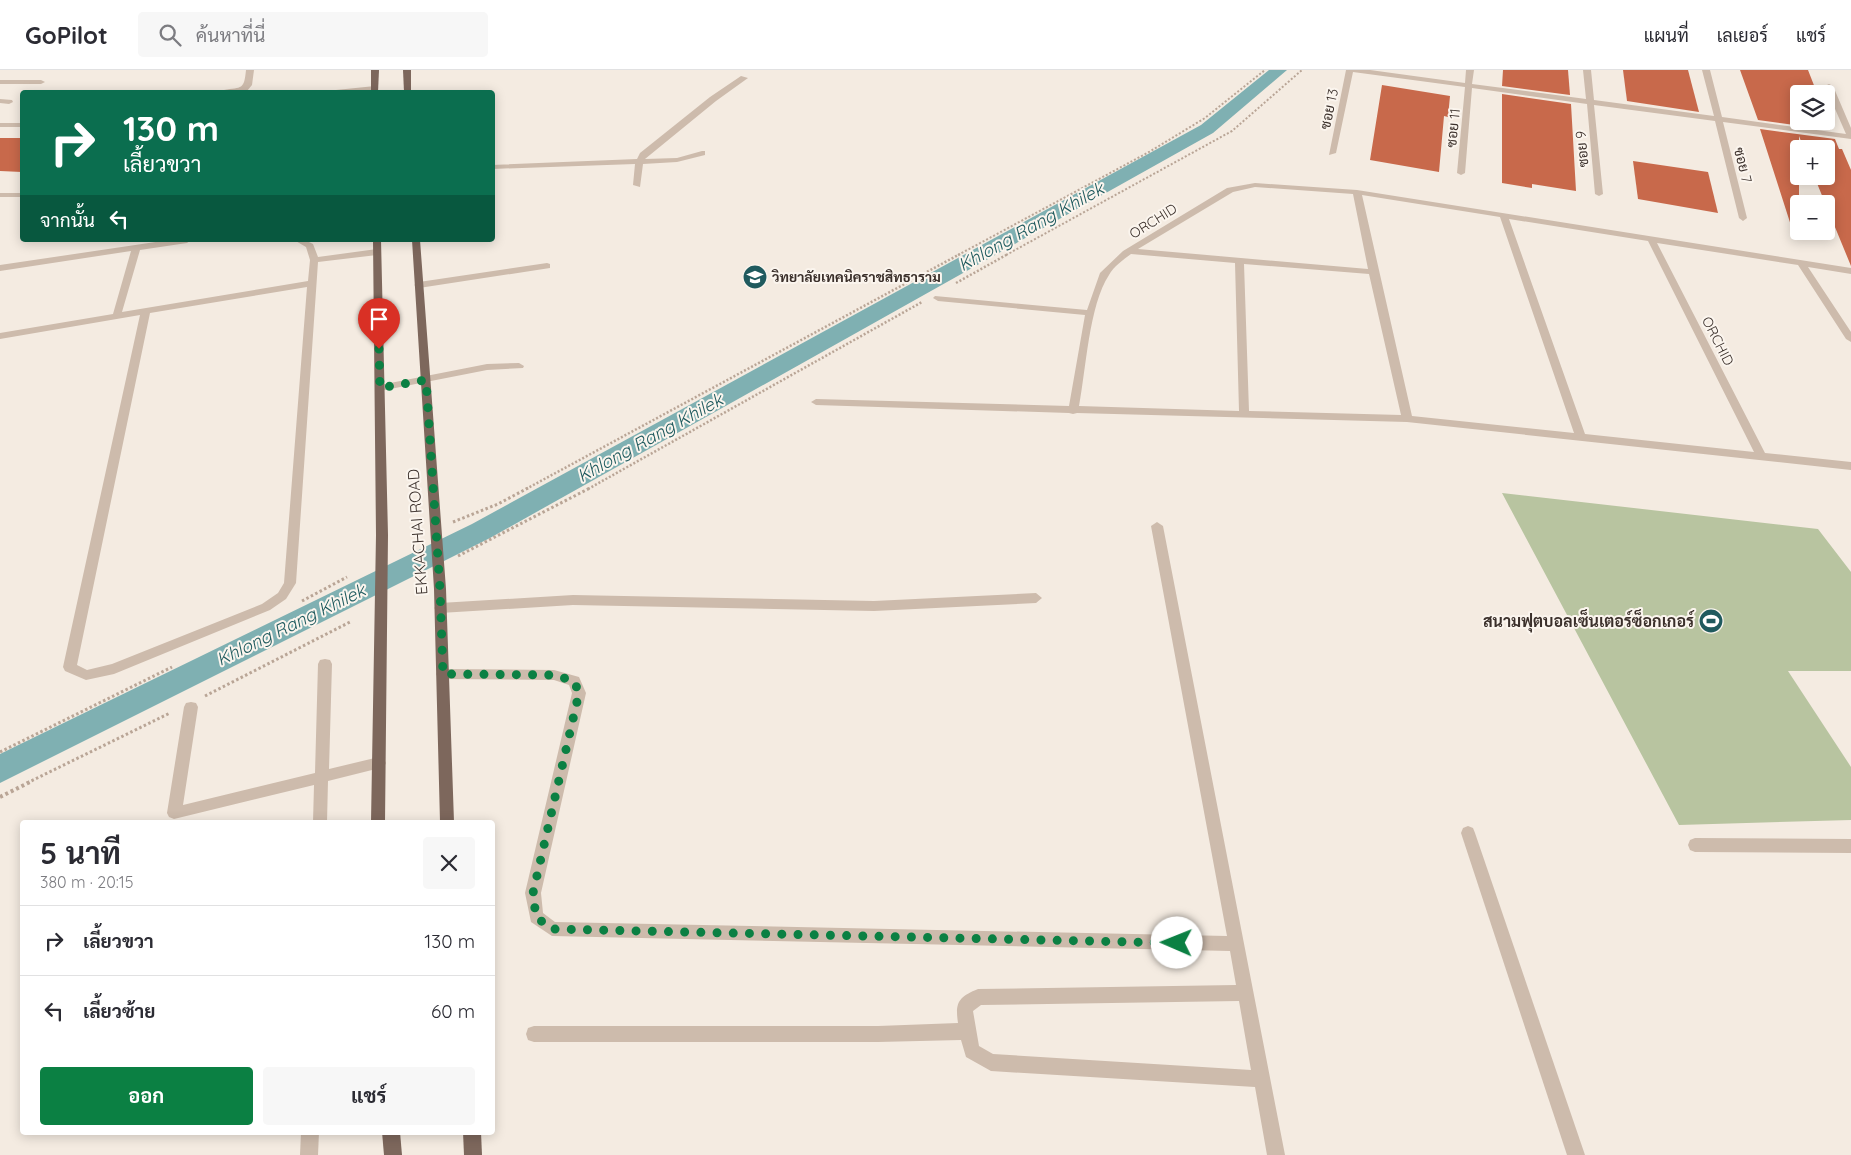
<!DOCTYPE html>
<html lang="th">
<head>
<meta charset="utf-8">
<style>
  :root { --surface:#fff; --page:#f7f7f7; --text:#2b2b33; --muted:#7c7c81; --line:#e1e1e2; --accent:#0b8043 }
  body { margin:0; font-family:Quicksand,Sarabun,sans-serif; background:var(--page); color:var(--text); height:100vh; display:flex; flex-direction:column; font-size:19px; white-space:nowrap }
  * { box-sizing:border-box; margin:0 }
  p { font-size:16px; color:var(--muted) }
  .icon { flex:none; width:28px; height:28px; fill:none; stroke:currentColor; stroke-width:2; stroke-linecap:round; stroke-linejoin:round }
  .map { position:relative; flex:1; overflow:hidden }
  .sheet { position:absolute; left:20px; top:750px; width:475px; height:315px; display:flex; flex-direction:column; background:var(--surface); border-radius:5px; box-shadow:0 2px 12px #0003 }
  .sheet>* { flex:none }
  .hud { position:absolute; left:20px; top:20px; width:475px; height:152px; border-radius:5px; box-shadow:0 2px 12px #0003; background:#0b6e4f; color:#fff; overflow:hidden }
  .controls { position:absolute; left:1790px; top:15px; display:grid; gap:10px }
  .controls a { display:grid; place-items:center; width:45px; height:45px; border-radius:5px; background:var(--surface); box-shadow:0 2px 12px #0003; font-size:25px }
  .pin { position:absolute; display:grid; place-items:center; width:42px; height:42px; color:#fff; margin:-51px -21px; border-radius:50% 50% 50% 0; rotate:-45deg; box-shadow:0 0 5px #0007 }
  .pin .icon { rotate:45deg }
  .me { position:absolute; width:55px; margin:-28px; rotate:271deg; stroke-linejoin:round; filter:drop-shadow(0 0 4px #0008) }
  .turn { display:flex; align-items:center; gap:18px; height:105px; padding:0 20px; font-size:22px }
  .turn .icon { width:65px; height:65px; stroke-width:2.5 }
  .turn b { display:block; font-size:35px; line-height:42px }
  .then { display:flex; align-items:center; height:48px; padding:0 20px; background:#0003; gap:10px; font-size:19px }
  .round { display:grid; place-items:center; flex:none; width:52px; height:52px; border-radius:5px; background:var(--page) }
  .summary { display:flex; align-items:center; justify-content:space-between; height:85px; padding:0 20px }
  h1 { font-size:30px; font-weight:700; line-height:38px }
  .cta { display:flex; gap:10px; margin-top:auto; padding:10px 20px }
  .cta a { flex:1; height:58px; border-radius:5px; background:var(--accent); color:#fff; font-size:20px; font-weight:700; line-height:58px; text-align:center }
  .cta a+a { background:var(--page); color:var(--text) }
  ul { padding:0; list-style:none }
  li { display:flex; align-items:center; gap:15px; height:70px; padding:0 20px; border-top:1px solid var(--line) }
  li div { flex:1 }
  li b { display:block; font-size:19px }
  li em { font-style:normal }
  header { display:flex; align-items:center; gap:30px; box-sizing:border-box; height:70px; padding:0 25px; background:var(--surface); border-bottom:1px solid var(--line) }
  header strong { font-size:24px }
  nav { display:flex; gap:28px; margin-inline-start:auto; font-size:18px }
  .search { width:350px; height:45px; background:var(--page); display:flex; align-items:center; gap:12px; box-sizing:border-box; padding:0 18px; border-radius:5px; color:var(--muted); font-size:19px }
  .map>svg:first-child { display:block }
  .green { fill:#b8c4a0 }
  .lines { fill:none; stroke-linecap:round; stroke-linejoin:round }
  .canal { fill:#7fb0b2; fill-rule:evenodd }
  .building { fill:#c8694b }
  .path-far3 { stroke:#b9a596; stroke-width:2; stroke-dasharray:2 2; stroke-linecap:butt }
  .path-far2 { stroke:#b9a596; stroke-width:2.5; stroke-dasharray:2 2; stroke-linecap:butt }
  .path-far1 { stroke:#b9a596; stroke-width:3; stroke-dasharray:2.5 2.5; stroke-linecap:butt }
  .path { stroke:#b9a596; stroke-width:4; stroke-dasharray:3 3; stroke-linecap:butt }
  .minor { fill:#cdbbac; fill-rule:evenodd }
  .major { fill:#7d675c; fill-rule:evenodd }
  .route { stroke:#0b8043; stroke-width:9; stroke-dasharray:0 16.2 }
  .labels { text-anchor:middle; stroke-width:4; stroke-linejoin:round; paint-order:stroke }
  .far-street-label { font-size:14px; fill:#3b302b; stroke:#fbf5ee }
  .far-poi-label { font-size:14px; font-weight:bold; fill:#3b302b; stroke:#fbf5ee; text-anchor:start }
  .street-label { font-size:16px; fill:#3b302b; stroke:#fbf5ee }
  .poi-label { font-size:16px; font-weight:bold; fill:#3b302b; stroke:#fbf5ee; text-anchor:end }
  .water-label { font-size:18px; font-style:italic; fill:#1f5a5e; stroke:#fbf5ee }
</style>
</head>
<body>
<header>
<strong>GoPilot</strong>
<div class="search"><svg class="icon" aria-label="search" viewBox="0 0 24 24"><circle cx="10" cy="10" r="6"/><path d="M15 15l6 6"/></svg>ค้นหาที่นี่</div>
<nav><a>แผนที่</a><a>เลเยอร์</a><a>แชร์</a></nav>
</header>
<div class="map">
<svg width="1851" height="1085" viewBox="0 0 1851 1085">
  <rect width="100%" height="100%" fill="#f4ebe1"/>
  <polygon class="green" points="1502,423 1818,459 1851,502 1851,601 1788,601 1851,697 1851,750 1679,755"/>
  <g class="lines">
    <polygon class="canal" points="1269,0 1287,0 1213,63 490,468 0,713 0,684 472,454 1201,55"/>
  </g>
  <g class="building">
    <polygon points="1503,0 1568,0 1570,25 1502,16"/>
    <polygon points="1623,0 1688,0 1699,42 1627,31"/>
    <polygon points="1740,0 1808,0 1817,23 1799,24 1799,51 1826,51 1826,49 1831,60 1758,50"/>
    <polygon points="1382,15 1450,26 1448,47 1444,46 1439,102 1370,90"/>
    <polygon points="1502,24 1571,34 1576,121 1532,114 1532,118 1502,113"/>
    <polygon points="1760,59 1835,69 1839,79 1842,79 1851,100 1851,196 1814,106 1826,106 1826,79 1804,79 1799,66 1799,167 1795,168"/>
    <polygon points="0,68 22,68 22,102 0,101"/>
    <polygon points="1633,91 1708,102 1718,143 1638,129"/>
  </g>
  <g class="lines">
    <g class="path-far3">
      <polyline points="958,185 1149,82 1205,48 1265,0"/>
      <polyline points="1006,185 1232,61 1302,0"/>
    </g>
    <g class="path-far2">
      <polyline points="956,213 1008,184"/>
      <polyline points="526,419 960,184"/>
      <polyline points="588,419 922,232"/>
    </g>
    <g class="path-far1">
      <polyline points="453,452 498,434 528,418"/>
      <polyline points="458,486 590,418"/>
      <polyline points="302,531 347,507"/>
      <polyline points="205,626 350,552"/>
      <polyline points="0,682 172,597"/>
      <polyline points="27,713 170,643"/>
    </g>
    <polyline class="path" points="0,727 30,712"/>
    <g class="minor">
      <path d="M246,0H254L252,15L247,21L224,22V20C242,17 244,20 246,0Z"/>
      <polygon points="1346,0 1370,0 1465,13 1466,0 1474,0 1472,14 1586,29 1583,0 1591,0 1594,30 1714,46 1702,0 1710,0 1722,47 1846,64 1825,16 1829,14 1833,16 1851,58 1851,69 1723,52 1747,148 1743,151 1739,148 1715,51 1594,35 1603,124 1599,126 1595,124 1587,34 1472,18 1465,103 1461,105 1457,103 1465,17 1353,2 1336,83 1329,85"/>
      <polygon points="741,6 748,8 716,31 645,89 677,88 702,81 705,81 705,85 677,92 643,94 640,117 633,115 635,94 492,99 492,95 637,89 640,83 710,27"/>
      <polygon points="0,10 41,10 45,12 41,14 0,14"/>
      <polygon points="375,16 378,16 378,20 352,22 332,22 336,20"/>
      <polygon points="0,29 12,30 13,32 9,34 0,33"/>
      <rect x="0" y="53" width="22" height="4"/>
      <path d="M1255,113L1357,120L1851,198V204L1808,197L1851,262V272L1846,269L1798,195L1657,173L1765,383L1851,392V400L1407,352L1077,343L1073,344L1069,343L816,335L811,332L816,329L1069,336L1085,245L938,231L933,228L935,226L1087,240L1100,203L1123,181L1227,118ZM1255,117L1353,124L1368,199L1138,179L1233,122ZM1362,125L1500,147L1574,363L1412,346ZM1509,149L1648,171L1754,382L1585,364ZM1131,184L1235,193L1239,341L1079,336C1086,300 1089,235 1109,205C1114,196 1123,190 1131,184ZM1244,194L1369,204L1401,345L1249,341Z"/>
      <rect x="0" y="123" width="22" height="4"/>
      <path d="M169,170H191L187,173L140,180L122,242L308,211L310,190L306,177L294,170H305L313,174L318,187L377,179L381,182L377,185L318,192L296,513L286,529L270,540L114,604L86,610L65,601L63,597L140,245L0,269V263L113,244L131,181L0,201V195ZM307,217L284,513L278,523L262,534L112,594L87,600L77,595L150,243Z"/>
      <polygon points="547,193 550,194 550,198 419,218 414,215 419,212"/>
      <polygon points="519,293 524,296 523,298 487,300 380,321 375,318 380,315 487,294"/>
      <path d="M1157,452L1163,456L1285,1085H1267L1255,1017L991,1001L966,987L961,970L878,972H534L528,970L526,964L528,958L534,956H878L958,953C955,933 958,927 978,919L1236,915L1230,881L552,866L531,852L525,823L572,623L569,615L554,610L443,609L438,608L436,604L438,600L443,599L554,600L579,607L586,623L541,823L543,843L555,852L1227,866L1151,456ZM1239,931L1251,1000L993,984L979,976L973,941L981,935Z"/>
      <polygon points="1036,523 1042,528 1036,533 874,541 573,535 440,543 434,538 440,533 573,525 874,531"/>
      <polygon points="325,589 330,590 332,594 329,699 379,687 384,689 386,693 384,697 328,711 327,752 313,752 314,715 174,749 169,747 167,743 184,637 186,633 191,632 196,633 198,637 183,735 315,703 318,594 320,590"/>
      <polygon points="1468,756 1473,758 1475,763 1585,1085 1567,1085 1461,763 1463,758"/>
      <polygon points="1695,768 1851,769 1851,783 1695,782 1690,780 1688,775 1690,770"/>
      <polygon points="301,1062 319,1062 318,1085 300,1085"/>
    </g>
    <g class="major">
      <polygon points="371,0 379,0 378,22 371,22"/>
      <polygon points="403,0 411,0 411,22 404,22"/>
      <polygon points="373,170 381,170 388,465 385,752 371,752 376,465"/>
      <polygon points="412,170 420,170 446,519 454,752 440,752 434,519"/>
      <polygon points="382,1062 400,1062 402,1085 384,1085"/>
      <polygon points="463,1062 481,1062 482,1085 464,1085"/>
    </g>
  </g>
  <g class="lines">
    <polyline class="route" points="379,279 380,318 426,310 440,519 443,604 554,605 574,611 579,623 533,823 536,847 552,859 1177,873"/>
  </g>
  <defs>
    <symbol id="university-disc" viewBox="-11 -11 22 22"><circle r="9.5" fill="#1f5a5e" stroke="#fbf5ee"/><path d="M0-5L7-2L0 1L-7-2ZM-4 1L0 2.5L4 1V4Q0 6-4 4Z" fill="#fff"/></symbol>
    <symbol id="stadium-disc" viewBox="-11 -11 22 22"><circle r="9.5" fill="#1f5a5e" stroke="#fbf5ee"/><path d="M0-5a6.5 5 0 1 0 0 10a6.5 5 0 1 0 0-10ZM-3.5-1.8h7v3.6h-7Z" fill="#fff"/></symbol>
  </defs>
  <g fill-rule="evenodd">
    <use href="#university-disc" x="741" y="193" width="28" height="28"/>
    <use href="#stadium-disc" x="1697" y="537" width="28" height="28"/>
  </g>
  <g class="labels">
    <g class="far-street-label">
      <text transform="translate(1329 39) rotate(-78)" y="5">ซอย 13</text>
      <text transform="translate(1453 58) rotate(-84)" y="5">ซอย 11</text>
      <text transform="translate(1582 79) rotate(-95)" y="5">ซอย 9</text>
      <text transform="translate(1743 95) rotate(76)" y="5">ซอย 7</text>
      <text transform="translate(1153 151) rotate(-32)" y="5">ORCHID</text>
      <text transform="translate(1718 271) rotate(63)" y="5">ORCHID</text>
    </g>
    <g class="far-poi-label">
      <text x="772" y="212">วิทยาลัยเทคนิคราชสิทธาราม</text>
    </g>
    <g class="street-label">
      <text transform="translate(417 462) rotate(-94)" y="6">EKKACHAI ROAD</text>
    </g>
    <g class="poi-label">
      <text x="1694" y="557">สนามฟุตบอลเซ็นเตอร์ซ็อกเกอร์</text>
    </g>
    <g class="water-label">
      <text transform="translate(1031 157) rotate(-29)" y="6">Khlong Rang Khilek</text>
      <text transform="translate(650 368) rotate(-29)" y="6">Khlong Rang Khilek</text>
      <text transform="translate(291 555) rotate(-26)" y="6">Khlong Rang Khilek</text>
    </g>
  </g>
</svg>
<div class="controls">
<a><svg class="icon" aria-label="layers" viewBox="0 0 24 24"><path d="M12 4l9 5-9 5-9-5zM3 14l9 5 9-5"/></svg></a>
<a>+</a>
<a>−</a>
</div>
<div class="pin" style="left:379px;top:279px;background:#d93025"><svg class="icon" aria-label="arrive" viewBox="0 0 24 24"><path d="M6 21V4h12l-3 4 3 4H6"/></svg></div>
<svg class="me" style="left:1177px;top:873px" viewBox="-20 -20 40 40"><circle r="19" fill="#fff"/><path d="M0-13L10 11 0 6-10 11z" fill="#0b8043"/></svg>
<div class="hud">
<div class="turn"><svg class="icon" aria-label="right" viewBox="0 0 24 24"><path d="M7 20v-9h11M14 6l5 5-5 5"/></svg><div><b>130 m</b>เลี้ยวขวา</div></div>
<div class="then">จากนั้น<svg class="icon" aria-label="left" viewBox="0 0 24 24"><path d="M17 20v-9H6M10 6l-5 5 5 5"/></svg></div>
</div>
<section class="sheet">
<div class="summary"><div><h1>5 นาที</h1><p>380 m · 20:15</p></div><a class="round"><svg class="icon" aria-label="close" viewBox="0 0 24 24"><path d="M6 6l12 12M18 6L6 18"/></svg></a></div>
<ul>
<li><svg class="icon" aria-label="right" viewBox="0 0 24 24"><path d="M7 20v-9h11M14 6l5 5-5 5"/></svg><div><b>เลี้ยวขวา</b></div><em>130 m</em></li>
<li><svg class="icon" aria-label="left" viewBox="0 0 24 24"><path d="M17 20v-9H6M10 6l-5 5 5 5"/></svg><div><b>เลี้ยวซ้าย</b></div><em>60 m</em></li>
</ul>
<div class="cta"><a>ออก</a><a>แชร์</a></div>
</section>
</div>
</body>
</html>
